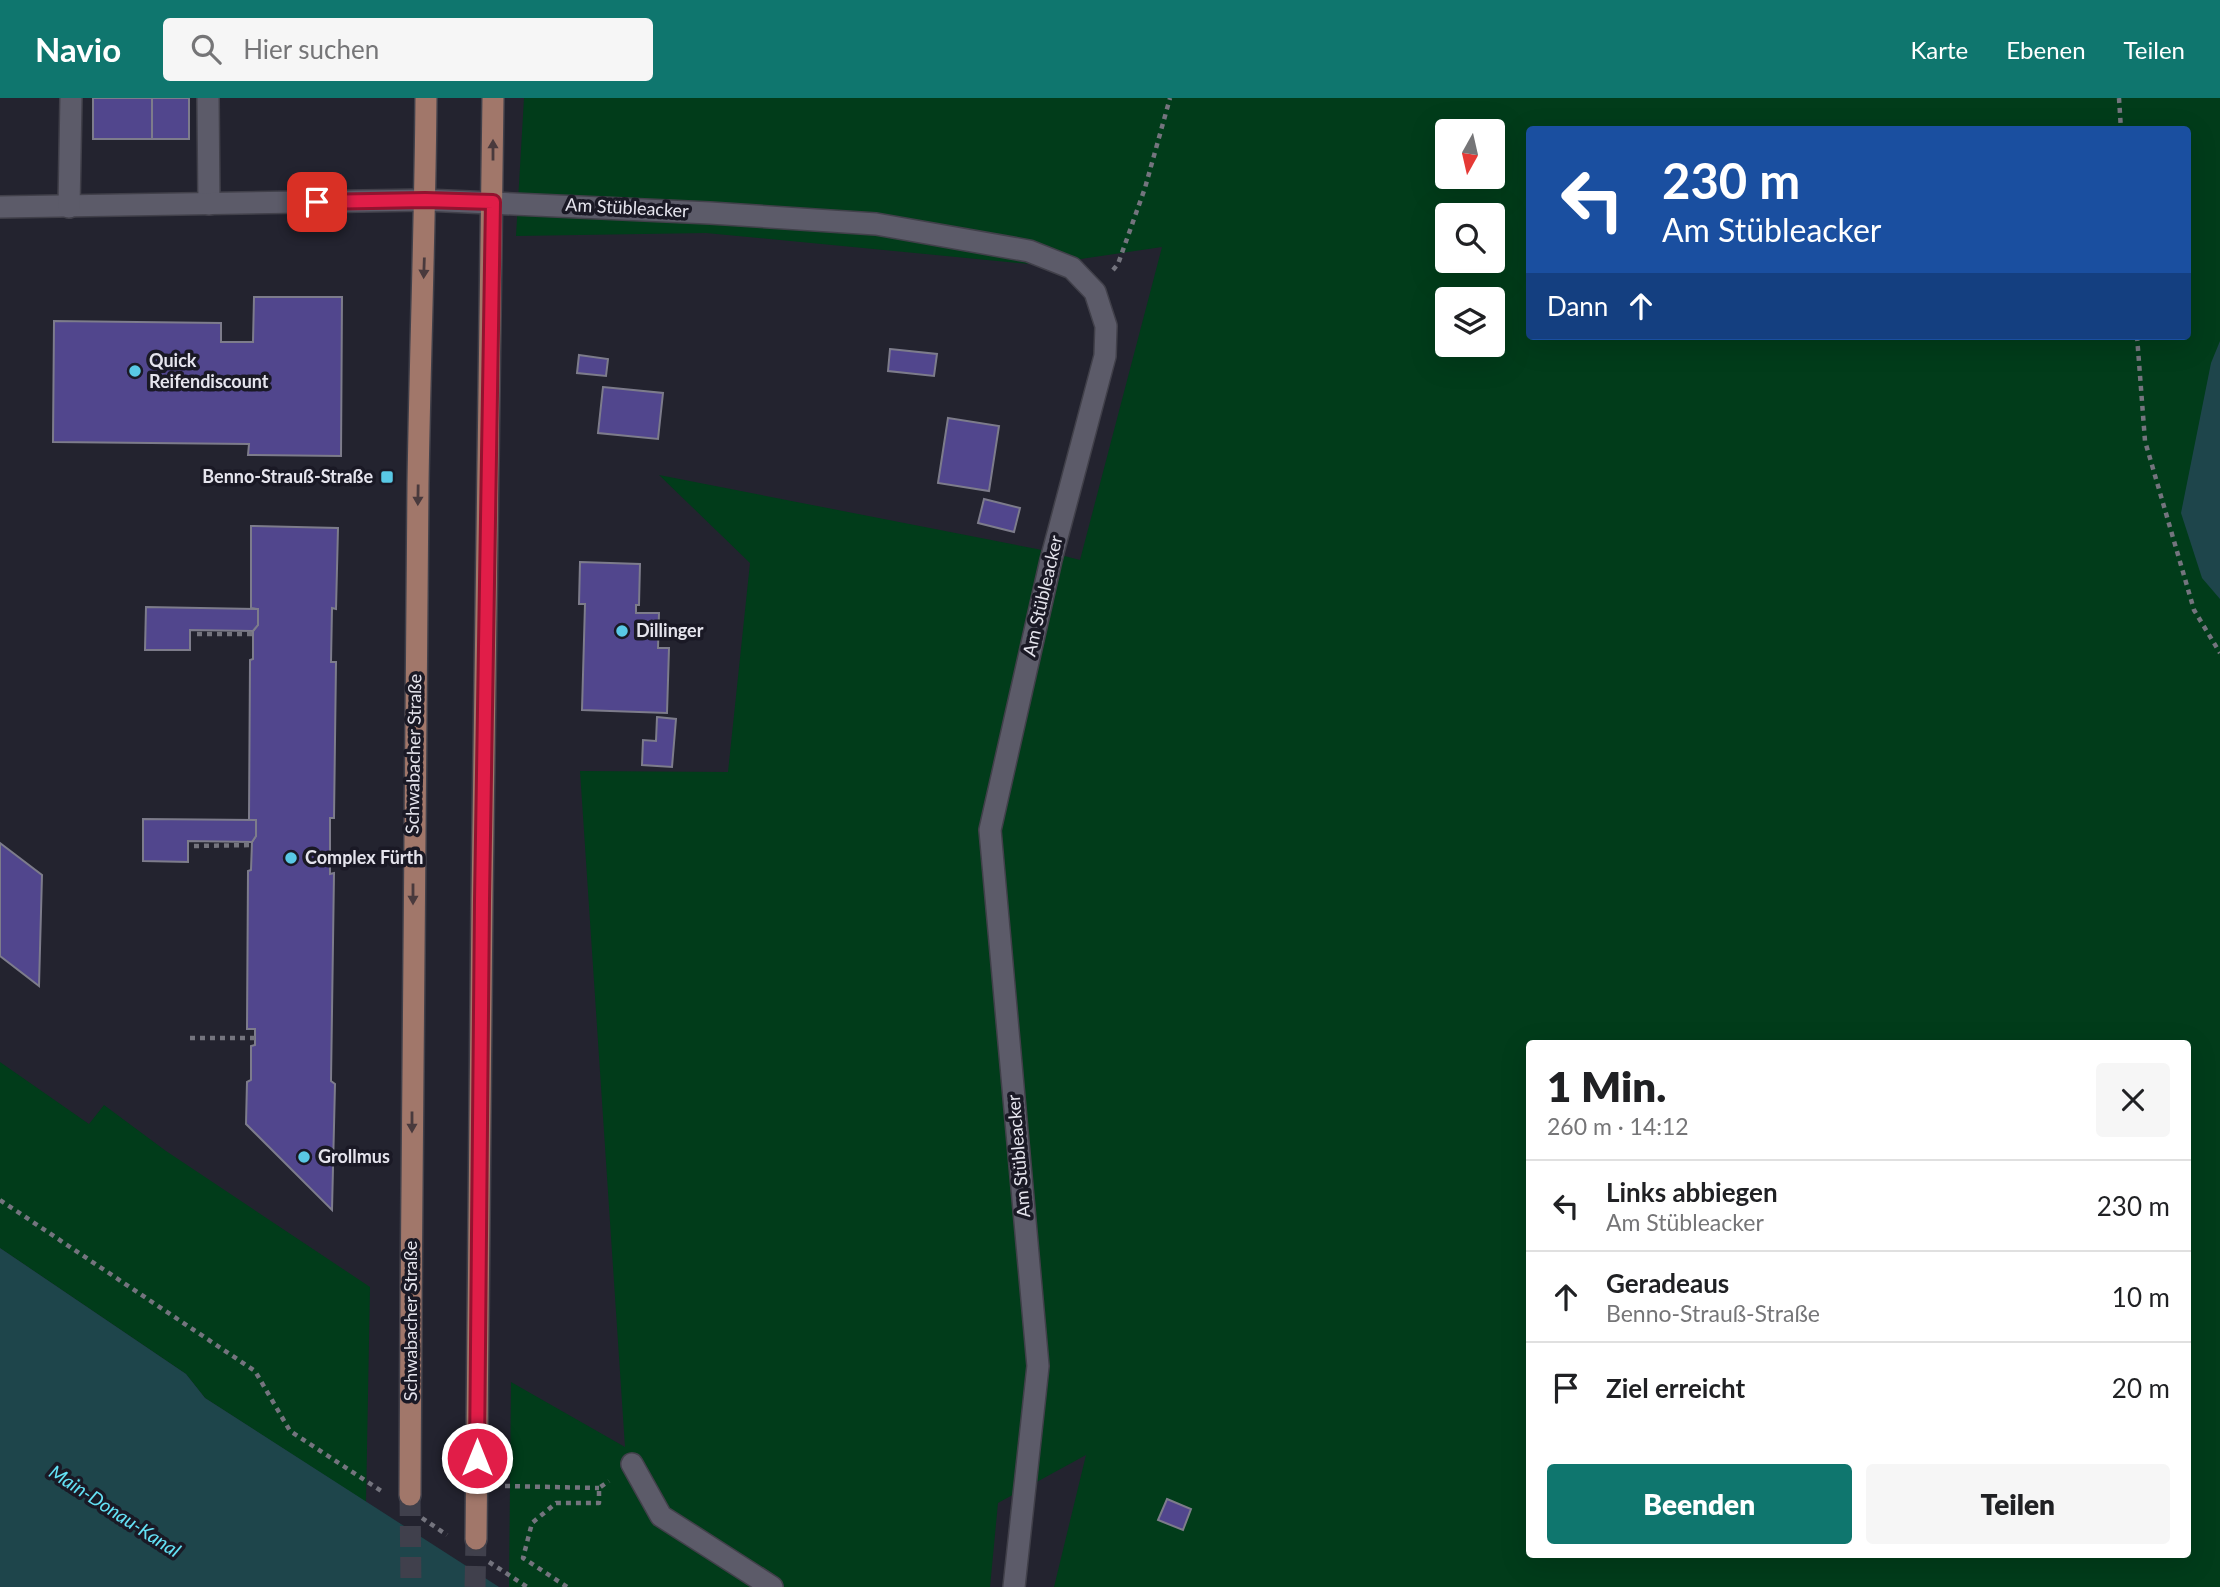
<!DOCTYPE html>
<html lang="de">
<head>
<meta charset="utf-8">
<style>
  :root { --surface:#fff; --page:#f6f6f6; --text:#202124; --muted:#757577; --line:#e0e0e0; --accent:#0f766e }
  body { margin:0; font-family:Lato,sans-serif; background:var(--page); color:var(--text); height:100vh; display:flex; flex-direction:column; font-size:26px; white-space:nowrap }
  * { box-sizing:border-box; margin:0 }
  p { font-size:23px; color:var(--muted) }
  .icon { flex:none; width:38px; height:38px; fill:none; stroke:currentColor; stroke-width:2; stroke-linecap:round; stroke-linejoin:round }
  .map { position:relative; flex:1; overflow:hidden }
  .panel { position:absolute; left:1526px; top:942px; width:665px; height:518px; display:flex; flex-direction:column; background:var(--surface); border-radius:7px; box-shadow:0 7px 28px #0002 }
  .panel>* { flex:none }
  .top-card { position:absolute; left:1526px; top:28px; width:665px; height:214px; border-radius:7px; box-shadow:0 7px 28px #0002; background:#1a4fa0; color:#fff; overflow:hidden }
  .needle { width:46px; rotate:188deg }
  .buttons { position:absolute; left:1435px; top:21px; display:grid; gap:14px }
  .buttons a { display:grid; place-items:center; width:70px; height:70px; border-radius:7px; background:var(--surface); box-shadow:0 7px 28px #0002; font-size:35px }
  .pin { position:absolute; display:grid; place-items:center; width:60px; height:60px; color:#fff; margin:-30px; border-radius:14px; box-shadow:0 4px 10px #0006 }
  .me { position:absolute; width:77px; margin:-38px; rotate:0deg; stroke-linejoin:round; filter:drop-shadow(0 0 5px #0008) }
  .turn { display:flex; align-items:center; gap:24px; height:147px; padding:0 21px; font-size:32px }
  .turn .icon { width:91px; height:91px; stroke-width:2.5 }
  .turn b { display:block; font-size:49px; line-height:60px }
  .then { display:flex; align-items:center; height:66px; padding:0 21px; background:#0003; gap:14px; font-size:26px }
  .round { display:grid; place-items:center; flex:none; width:74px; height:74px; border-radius:7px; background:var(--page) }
  .head { display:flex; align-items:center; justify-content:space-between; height:119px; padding:0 21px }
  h1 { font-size:42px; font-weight:800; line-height:52px }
  .button { display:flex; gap:14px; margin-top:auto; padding:14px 21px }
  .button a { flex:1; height:80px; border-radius:7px; background:var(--accent); color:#fff; font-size:28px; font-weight:800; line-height:80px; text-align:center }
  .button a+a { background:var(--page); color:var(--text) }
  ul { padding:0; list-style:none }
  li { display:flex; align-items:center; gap:21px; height:91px; padding:0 21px; border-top:2px solid var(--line) }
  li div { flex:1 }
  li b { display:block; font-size:26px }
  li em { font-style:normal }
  header { display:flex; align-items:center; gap:42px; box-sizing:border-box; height:98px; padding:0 35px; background:var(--accent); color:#fff }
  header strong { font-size:33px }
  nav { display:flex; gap:38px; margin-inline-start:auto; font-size:24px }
  .search { width:490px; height:63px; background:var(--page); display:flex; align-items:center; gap:18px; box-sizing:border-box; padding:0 24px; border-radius:7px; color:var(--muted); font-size:26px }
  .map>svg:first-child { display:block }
  .green { fill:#013c1a; fill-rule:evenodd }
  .water { fill:#1e454b }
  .building { fill:#51468d; stroke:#7d7c8b; stroke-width:2 }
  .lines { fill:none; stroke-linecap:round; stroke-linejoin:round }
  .major-tunnel { stroke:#40404c; stroke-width:21; stroke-dasharray:21 10; stroke-linecap:butt }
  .minor-casing { stroke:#41404a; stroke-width:24 }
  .major-casing { stroke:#41404a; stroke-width:24 }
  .path { stroke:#74747e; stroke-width:4.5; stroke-dasharray:5 5; stroke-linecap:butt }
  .minor { stroke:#5c5b69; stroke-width:21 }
  .major { stroke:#a1776a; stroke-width:21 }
  .oneway { fill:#493a3d }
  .route-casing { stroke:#92132f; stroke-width:18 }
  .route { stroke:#e11d48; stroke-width:12 }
  .poi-dot { fill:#59c8e5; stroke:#1a1925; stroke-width:2.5 }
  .labels { text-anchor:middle; stroke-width:7; stroke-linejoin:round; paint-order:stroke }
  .street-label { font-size:18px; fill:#e5e4ed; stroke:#1a1925 }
  .poi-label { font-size:18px; font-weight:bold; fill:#e5e4ed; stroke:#1a1925; text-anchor:start }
  .water-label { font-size:19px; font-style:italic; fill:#64e2f6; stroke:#1a1925 }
</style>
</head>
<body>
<header>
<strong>Navio</strong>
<div class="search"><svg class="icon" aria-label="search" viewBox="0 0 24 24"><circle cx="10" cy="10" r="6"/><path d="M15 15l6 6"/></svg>Hier suchen</div>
<nav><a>Karte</a><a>Ebenen</a><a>Teilen</a></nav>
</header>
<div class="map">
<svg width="2220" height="1489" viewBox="0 0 2220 1489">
  <rect width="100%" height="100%" fill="#23232f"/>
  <g class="green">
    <path d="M524,0H2220V1489H1054L1086,1357L998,1405L990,1489H509L511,1284L625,1349L580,673L728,674L750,465L659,377L1037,451L1080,462L1162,149L1040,167L706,135L516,138ZM1530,32H2188V238H1530ZM1447,33H1493V79H1447ZM1447,117H1493V163H1447ZM1447,201H1493V247H1447ZM1530,945H2188V1456H1530Z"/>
    <polygon points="0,964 89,1026 104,1007 166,1053 370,1189 366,1404 205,1300 186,1276 0,1150"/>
  </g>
  <g class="water">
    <polygon points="2220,243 2220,501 2202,480 2181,415 2211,265"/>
    <polygon points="0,1150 186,1276 205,1300 499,1489 0,1489"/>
  </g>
  <g class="building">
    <rect x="93" y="0" width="59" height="41"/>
    <rect x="152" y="0" width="37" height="41"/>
    <polygon points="254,199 342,199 341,358 248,357 249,346 53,344 54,223 221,225 221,244 253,244"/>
    <polygon points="890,251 937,256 934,278 888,273"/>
    <polygon points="579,257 608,261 606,278 577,275"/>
    <polygon points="603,289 663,295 658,341 598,335"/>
    <polygon points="948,320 999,328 989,393 938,385"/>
    <polygon points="984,401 1020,410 1014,434 978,425"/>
    <polygon points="251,428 338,430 336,511 332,510 331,564 336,564 334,720 330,720 330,776 334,775 331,983 335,986 332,1112 246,1026 247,984 251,982 251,948 255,947 255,931 247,931 248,773 251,772 252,744 256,738 256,722 249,722 250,562 253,561 253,533 258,527 258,511 251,510"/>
    <polygon points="580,464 640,466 639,507 636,507 636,515 659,515 658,550 669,550 667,615 582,612 585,506 579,506"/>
    <polygon points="146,509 258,511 258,527 253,533 190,532 190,552 145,552"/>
    <polygon points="657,619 676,621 672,669 642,667 643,642 656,643"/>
    <polygon points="143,721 256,722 256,738 252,744 188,743 188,764 143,763"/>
    <polygon points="0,745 42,777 39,888 0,858"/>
    <polygon points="1167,1401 1191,1411 1183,1432 1158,1422"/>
  </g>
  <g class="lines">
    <g class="major-tunnel">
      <polyline points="410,1397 411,1489"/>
      <polyline points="475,1489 476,1441"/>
    </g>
    <defs>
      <g id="minor">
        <polyline points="208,0 209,106"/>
        <polyline points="0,109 425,102 710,115 876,126 1029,153 1072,170 1095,194 1106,228 1105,258 1051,462 990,732 1038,1268 1014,1489"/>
        <polyline points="69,109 71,0"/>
        <polyline points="632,1366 661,1418 772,1489"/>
      </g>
      <g id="major">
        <path d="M410,1397C412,1060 413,723 418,386C420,257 425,129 426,0"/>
        <polyline points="476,1441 482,802 493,0"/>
      </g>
    </defs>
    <use href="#minor" class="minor-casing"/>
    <use href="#major" class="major-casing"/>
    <g class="path">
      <polyline points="2119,0 2121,32"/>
      <polyline points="1113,172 1118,166 1145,90 1170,0"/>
      <polyline points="2137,238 2145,343 2194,512 2220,555"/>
      <polyline points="197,536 253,536"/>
      <polyline points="194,748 252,747"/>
      <polyline points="190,940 255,940"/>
      <polyline points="0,1102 255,1273 290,1333 383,1394"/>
      <polyline points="505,1388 599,1390"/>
      <polyline points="422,1420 447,1437"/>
      <polyline points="489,1464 527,1489"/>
      <polyline points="567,1489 523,1460 532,1425 556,1405 599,1405 599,1390 609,1383"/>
    </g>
    <use href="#minor" class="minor"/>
    <use href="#major" class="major"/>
  </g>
  <defs><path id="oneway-solid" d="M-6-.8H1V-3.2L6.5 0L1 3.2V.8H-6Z" transform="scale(1.75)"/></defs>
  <g class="oneway">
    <use href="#oneway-solid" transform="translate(493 52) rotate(-90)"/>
    <use href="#oneway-solid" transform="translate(424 170) rotate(92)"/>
    <use href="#oneway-solid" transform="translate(418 397) rotate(91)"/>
    <use href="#oneway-solid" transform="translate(413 796) rotate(90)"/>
    <use href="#oneway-solid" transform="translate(412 1024) rotate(90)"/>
  </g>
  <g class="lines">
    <defs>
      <polyline id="route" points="317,104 425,102 493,104 482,802 477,1360"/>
    </defs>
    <use href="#route" class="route-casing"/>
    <use href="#route" class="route"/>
  </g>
  <g class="poi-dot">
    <circle cx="135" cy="273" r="7"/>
    <rect x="380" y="372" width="14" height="14" rx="3.5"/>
    <circle cx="622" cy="533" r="7"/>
    <circle cx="291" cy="760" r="7"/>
    <circle cx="304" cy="1059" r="7"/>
  </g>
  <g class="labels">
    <g class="street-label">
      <text transform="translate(627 110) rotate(3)" y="6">Am Stübleacker</text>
      <text transform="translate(1043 498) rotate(-77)" y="6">Am Stübleacker</text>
      <text transform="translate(414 656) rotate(-89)" y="6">Schwabacher Straße</text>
      <text transform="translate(1019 1058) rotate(-95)" y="6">Am Stübleacker</text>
      <text transform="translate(411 1223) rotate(-90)" y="6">Schwabacher Straße</text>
    </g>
    <g class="poi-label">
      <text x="149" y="269">Quick<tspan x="149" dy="21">Reifendiscount</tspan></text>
      <text x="373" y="385" text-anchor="end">Benno-Strauß-Straße</text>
      <text x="636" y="539">Dillinger</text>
      <text x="305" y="766">Complex Fürth</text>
      <text x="318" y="1065">Grollmus</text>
    </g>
    <g class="water-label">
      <text transform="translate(115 1413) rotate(33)" y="7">Main-Donau-Kanal</text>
    </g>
  </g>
</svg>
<div class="buttons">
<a><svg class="needle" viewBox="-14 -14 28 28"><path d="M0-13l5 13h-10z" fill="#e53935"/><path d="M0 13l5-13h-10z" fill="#757577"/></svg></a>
<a><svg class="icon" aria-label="search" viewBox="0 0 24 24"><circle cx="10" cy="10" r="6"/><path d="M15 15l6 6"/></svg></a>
<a><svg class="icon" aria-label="layers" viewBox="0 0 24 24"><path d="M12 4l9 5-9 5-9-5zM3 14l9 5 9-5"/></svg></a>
</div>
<div class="pin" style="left:317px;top:104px;background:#d93025"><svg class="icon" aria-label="arrive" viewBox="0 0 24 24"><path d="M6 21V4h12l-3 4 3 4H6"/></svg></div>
<svg class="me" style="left:477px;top:1360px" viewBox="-20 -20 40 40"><circle r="17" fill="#e11d48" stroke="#fff" stroke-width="3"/><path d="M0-11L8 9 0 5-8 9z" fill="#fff"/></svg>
<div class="top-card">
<div class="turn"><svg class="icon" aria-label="left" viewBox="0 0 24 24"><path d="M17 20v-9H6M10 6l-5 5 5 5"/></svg><div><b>230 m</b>Am Stübleacker</div></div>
<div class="then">Dann<svg class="icon" aria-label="ahead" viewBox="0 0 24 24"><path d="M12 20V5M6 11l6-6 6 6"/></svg></div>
</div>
<section class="panel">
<div class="head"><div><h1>1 Min.</h1><p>260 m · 14:12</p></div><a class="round"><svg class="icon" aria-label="close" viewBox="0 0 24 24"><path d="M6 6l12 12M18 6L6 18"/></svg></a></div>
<ul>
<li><svg class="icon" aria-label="left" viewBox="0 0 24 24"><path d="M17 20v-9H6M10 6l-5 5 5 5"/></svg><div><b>Links abbiegen</b><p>Am Stübleacker</p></div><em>230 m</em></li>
<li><svg class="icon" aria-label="ahead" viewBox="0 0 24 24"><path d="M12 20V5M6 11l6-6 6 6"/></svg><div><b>Geradeaus</b><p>Benno-Strauß-Straße</p></div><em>10 m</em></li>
<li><svg class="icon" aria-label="arrive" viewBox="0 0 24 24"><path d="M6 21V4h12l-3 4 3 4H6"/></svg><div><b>Ziel erreicht</b></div><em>20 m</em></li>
</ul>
<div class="button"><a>Beenden</a><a>Teilen</a></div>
</section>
</div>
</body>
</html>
